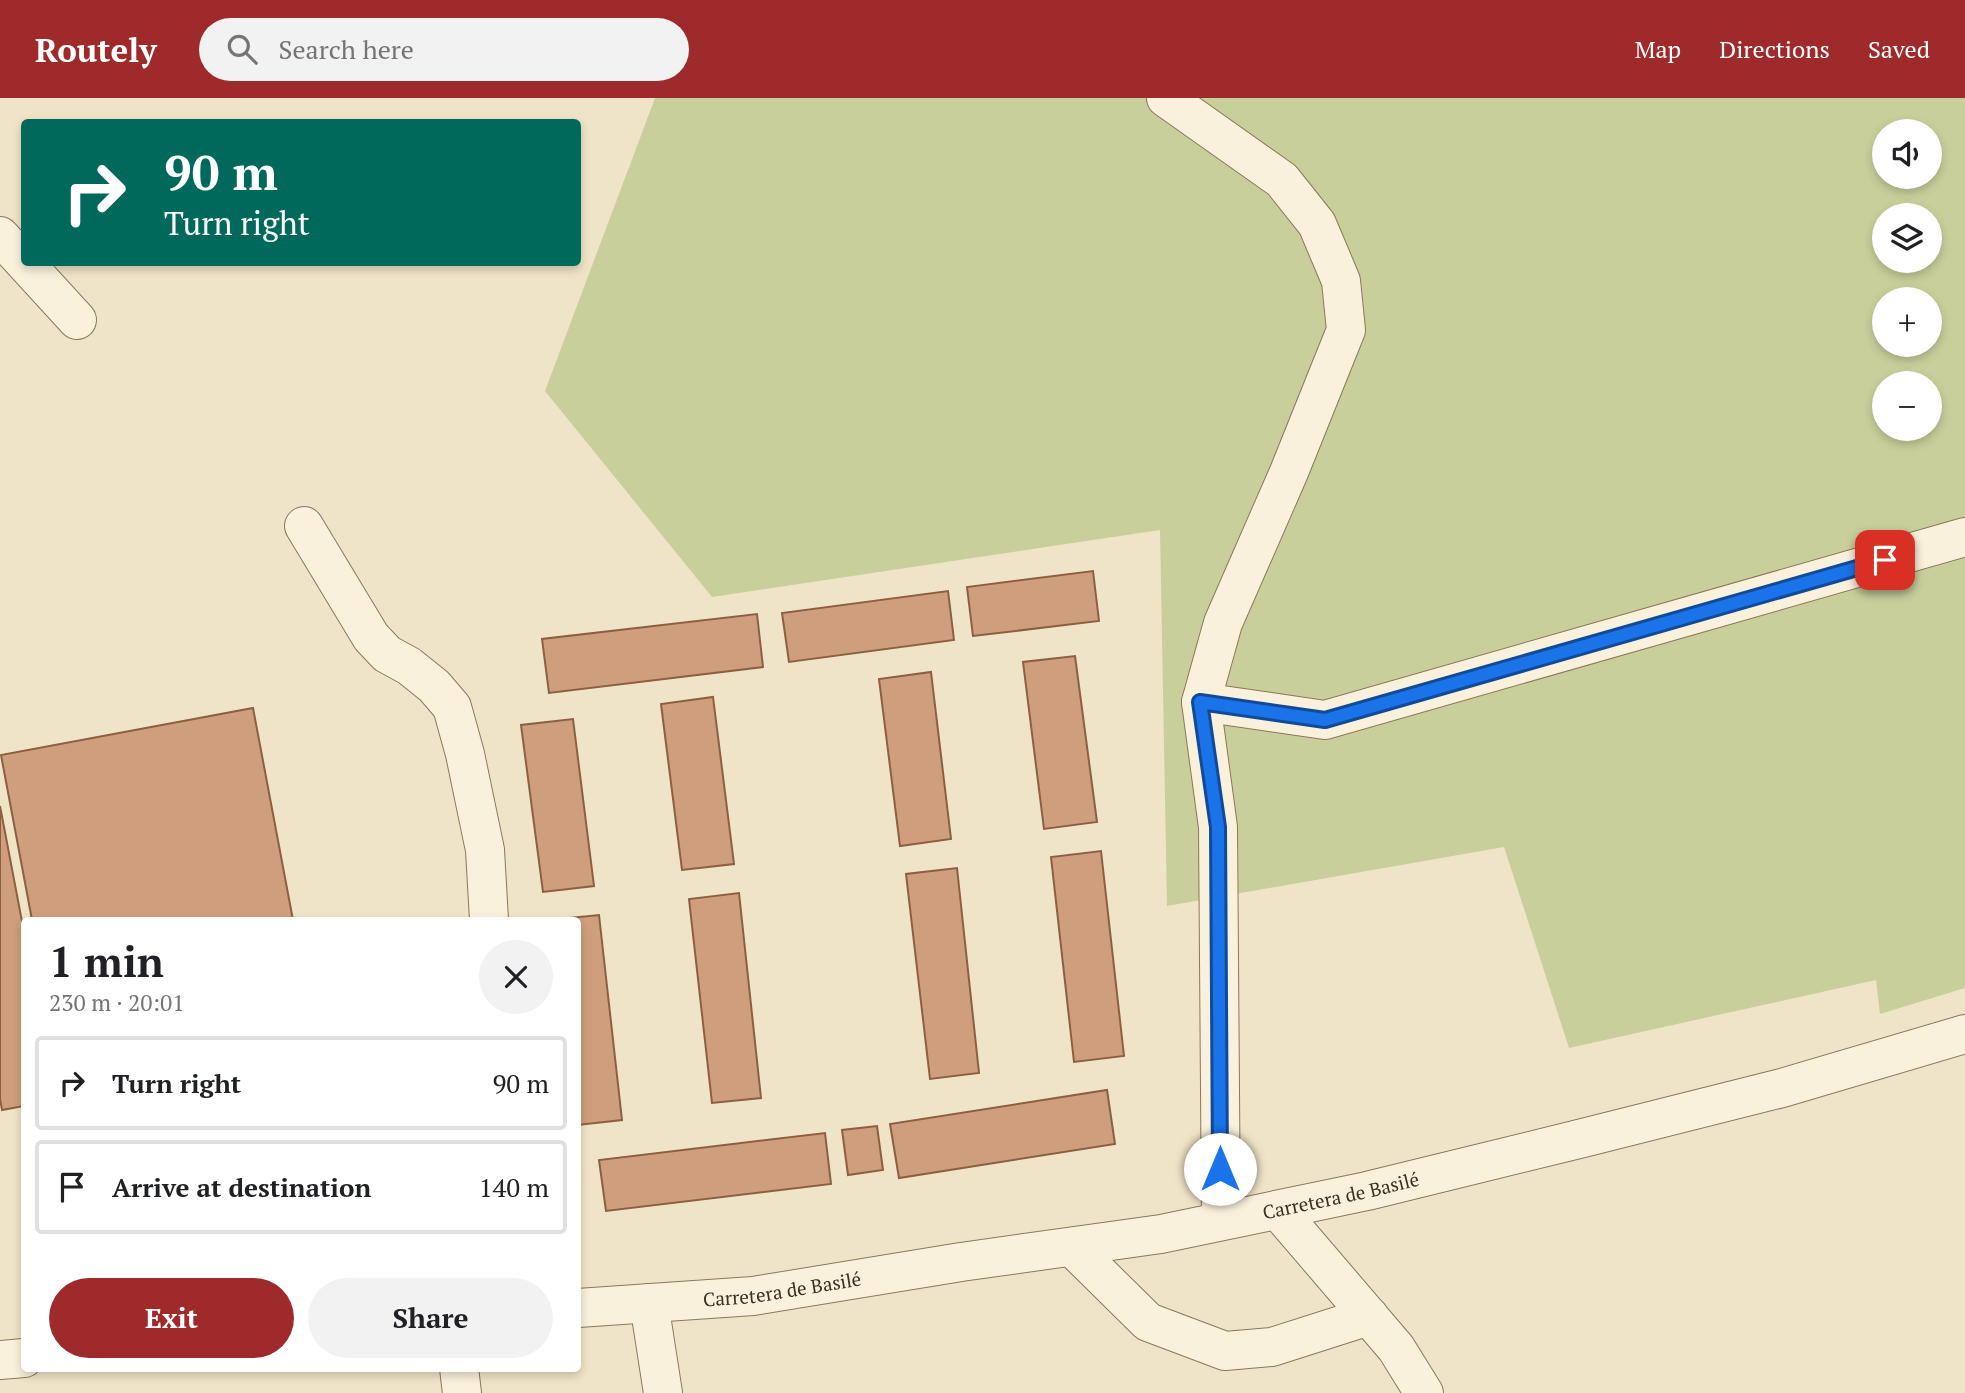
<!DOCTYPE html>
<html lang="en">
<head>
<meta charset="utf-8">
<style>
  :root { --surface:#fff; --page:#f2f2f2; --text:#202124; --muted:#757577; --line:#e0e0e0; --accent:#9e2a2b }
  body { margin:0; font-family:"PT Serif",serif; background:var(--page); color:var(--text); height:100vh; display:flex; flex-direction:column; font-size:26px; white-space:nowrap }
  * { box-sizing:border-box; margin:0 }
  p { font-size:23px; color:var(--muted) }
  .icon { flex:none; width:38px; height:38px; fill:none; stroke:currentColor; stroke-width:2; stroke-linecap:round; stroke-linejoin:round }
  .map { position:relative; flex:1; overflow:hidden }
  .sheet { position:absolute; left:21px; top:819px; width:560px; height:455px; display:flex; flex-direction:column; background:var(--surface); border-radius:7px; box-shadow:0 4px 10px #0003 }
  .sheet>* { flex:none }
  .top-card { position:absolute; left:21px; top:21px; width:560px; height:147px; border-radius:7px; box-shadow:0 4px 10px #0003; background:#00695c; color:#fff; overflow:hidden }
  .buttons { position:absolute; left:1872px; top:21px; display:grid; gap:14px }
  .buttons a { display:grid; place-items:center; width:70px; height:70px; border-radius:50%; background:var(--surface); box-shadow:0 4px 10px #0003; font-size:35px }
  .pin { position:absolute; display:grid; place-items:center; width:60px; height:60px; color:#fff; margin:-30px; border-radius:14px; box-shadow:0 4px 10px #0006 }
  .me { position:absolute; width:77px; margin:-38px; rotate:0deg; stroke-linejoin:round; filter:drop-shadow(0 0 5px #0008) }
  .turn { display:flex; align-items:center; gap:24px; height:147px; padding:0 28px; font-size:32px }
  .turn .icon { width:91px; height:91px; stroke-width:2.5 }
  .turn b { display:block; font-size:49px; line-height:60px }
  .round { display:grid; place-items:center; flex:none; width:74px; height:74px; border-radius:37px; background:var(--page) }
  .head { display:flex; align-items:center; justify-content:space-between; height:119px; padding:0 28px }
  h1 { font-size:42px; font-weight:700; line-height:52px }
  .primary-button { display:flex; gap:14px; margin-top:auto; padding:14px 28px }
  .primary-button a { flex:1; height:80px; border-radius:42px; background:var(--accent); color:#fff; font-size:28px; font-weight:700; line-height:80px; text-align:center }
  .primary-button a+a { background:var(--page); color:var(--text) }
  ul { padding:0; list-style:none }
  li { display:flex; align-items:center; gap:21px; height:94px; margin:0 14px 10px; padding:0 14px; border:4px solid var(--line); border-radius:7px }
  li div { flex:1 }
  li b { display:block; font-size:26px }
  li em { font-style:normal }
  header { display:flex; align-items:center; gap:42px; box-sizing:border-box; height:98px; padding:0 35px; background:var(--accent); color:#fff }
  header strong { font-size:33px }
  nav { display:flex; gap:38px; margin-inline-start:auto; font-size:24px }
  .search { width:490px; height:63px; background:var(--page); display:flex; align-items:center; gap:18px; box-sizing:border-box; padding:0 24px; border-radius:38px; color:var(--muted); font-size:26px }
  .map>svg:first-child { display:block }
  .green { fill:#c9cf9b; fill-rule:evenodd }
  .building { fill:#cf9f7d; stroke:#8d5f41; stroke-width:2 }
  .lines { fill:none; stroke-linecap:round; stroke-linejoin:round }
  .minor-casing { stroke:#8d765c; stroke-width:40 }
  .minor { stroke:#faf1dc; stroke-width:38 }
  .route-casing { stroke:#114b97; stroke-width:18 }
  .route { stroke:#1a73e8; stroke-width:12 }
  .labels { text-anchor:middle; stroke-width:7; stroke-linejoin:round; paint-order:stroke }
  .street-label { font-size:19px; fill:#3d2e20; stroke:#f7eed8 }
</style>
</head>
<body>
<header>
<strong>Routely</strong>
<div class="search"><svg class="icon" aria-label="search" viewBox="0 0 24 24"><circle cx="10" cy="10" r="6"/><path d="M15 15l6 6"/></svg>Search here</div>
<nav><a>Map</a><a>Directions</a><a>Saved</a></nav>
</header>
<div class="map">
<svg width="1965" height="1295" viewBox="0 0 1965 1295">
  <rect width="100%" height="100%" fill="#f0e4c8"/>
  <path class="green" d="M655,0H1965V890L1880,916L1876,882L1569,950L1504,749L1167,808L1160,432L712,499L545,293ZM1885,33H1930V79H1885ZM1885,117H1930V163H1885ZM1885,201H1930V247H1885ZM1885,285H1930V331H1885Z"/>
  <g class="building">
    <polygon points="1093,473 1099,523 973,538 967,489"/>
    <polygon points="948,493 954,542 789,564 782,515"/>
    <polygon points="757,516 763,569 549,595 542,541"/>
    <polygon points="1075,558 1097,724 1044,731 1023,564"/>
    <polygon points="931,574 951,741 900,748 879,581"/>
    <polygon points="713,599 734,766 682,772 661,606"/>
    <polygon points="253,610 293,822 32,822 1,657"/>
    <polygon points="573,621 594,788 543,794 521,627"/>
    <polygon points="0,708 24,834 24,1008 2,1012 0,1001"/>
    <polygon points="1101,753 1124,958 1074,964 1051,759"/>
    <polygon points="957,770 979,975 930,981 906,776"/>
    <polygon points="739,795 761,1000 712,1005 689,801"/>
    <polygon points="599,817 622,1022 578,1027 578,822 549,822"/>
    <polygon points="1107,992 1115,1046 899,1080 890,1026"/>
    <polygon points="877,1028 883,1072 848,1077 842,1032"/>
    <polygon points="825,1035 831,1086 606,1113 599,1062"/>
  </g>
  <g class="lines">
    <defs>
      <g id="minor">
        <polyline points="1166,0 1282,82 1317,126 1341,183 1346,232 1289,374 1223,525 1201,604 1218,729 1221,1123"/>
        <polyline points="0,138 77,222"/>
        <polyline points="304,428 371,539 387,556 409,568 434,588 452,609 465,656 485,752 489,822"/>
        <polyline points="1201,604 1325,622 1965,439"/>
        <polyline points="1278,1112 1396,1250 1424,1295"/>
        <polyline points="1072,1149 1148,1224 1225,1253 1272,1249 1369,1218"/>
        <polyline points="649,1205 663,1295"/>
        <path id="s1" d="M578,1210L753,1198L961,1164L1161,1136L1367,1093L1583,1040L1782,990L1965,936"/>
        <polyline points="0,1262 24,1260"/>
        <polyline points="459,1270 462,1295"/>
      </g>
    </defs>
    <use href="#minor" class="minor-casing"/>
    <use href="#minor" class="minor"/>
  </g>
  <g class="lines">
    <defs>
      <polyline id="route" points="1220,1071 1218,729 1200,604 1325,622 1885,462"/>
    </defs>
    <use href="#route" class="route-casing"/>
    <use href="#route" class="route"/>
  </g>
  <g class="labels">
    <g class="street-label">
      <text dy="7" stroke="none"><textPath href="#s1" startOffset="772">Carretera de Basilé</textPath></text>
      <text dy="7" stroke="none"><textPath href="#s1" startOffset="205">Carretera de Basilé</textPath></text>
    </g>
  </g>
</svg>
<div class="buttons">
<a><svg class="icon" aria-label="sound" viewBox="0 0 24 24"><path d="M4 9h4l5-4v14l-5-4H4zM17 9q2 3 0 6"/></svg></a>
<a><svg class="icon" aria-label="layers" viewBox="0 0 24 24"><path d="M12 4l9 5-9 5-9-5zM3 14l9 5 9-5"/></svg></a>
<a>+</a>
<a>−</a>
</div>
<div class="pin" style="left:1885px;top:462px;background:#d93025"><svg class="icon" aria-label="arrive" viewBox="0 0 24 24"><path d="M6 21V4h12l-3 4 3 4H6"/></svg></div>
<svg class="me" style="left:1220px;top:1071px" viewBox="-20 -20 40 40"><circle r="19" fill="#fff"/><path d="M0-13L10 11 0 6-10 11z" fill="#1a73e8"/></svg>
<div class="top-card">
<div class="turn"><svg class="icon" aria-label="right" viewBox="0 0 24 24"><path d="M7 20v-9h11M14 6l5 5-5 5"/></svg><div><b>90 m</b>Turn right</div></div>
</div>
<section class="sheet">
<div class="head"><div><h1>1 min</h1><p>230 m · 20:01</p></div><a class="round"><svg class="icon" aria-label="close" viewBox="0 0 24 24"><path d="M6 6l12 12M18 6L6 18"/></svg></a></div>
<ul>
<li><svg class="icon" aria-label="right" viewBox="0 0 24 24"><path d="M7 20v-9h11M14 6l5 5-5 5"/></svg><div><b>Turn right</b></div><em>90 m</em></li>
<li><svg class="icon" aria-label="arrive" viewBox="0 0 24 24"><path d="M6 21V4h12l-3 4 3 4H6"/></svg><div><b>Arrive at destination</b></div><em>140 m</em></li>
</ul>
<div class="primary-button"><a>Exit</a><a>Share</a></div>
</section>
</div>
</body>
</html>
